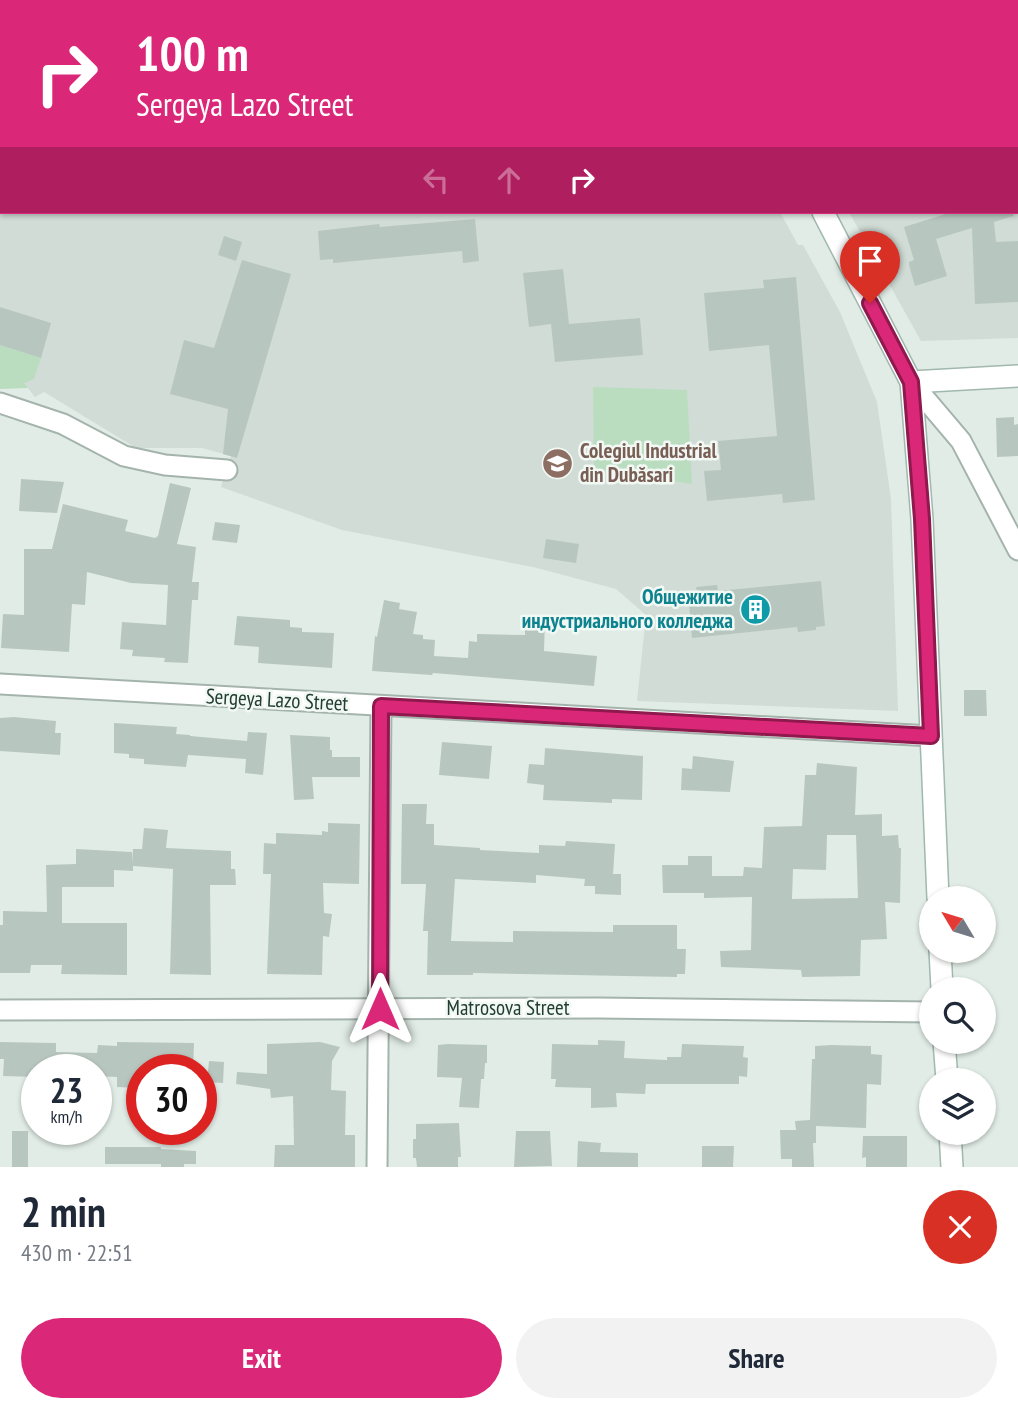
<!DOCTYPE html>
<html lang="en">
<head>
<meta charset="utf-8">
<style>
  :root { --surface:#fff; --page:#f2f2f3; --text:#1f2937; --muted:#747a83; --accent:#db2777 }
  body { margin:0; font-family:"PT Sans Narrow",sans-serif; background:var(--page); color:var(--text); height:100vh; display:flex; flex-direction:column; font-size:26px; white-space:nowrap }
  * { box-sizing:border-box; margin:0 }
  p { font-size:23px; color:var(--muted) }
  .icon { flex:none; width:38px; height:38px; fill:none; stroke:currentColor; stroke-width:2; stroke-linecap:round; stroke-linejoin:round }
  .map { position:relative; height:1167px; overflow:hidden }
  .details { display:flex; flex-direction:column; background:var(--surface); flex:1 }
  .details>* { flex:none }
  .hud { position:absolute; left:0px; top:0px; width:1018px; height:214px; box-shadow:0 2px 5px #0004; background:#db2777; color:#fff; overflow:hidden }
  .needle { width:46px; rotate:308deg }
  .tools { position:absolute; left:919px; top:886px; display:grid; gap:14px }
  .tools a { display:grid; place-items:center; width:77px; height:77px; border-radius:50%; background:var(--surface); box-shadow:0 2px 5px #0004; font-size:35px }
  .speed { position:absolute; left:21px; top:1054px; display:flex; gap:14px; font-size:35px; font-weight:700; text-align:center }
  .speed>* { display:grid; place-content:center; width:91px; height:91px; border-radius:50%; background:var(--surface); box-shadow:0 2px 5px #0004; line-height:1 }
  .speed small { font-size:18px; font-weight:400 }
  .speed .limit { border:10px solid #d22; background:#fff; color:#111 }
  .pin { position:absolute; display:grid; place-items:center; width:60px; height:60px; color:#fff; margin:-72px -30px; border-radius:50% 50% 50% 0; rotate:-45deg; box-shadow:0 0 7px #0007 }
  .pin .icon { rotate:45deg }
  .me { position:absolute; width:77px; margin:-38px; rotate:0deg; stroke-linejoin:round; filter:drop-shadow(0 0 5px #0008) }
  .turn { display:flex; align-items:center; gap:24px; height:147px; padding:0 21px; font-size:32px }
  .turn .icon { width:91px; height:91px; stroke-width:2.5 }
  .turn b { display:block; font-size:49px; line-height:60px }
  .lanes { display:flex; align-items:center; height:66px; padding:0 21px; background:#0003; justify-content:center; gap:35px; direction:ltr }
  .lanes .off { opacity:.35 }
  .round { display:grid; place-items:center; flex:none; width:74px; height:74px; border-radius:37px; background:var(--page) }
  .overview { display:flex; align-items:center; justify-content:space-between; height:119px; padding:0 21px }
  h1 { font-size:42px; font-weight:600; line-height:52px }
  .button { display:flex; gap:14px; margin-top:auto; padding:14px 21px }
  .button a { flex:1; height:80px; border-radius:42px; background:var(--accent); color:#fff; font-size:28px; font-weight:600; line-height:80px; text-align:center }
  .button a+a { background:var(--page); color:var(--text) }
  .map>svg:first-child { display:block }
  .built { fill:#d0dcd5 }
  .green { fill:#baddc0 }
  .building { fill:#b7c7bf; fill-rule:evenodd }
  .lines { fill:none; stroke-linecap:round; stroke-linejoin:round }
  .street-casing { stroke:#a4b4ac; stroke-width:23 }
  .secondary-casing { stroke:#a0b8ad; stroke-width:24 }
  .street { stroke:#fff; stroke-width:19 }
  .secondary { stroke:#fff; stroke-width:21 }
  .route-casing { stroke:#8e194d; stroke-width:18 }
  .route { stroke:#db2777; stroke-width:12 }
  .labels { text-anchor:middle; stroke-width:5; stroke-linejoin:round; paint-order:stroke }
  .education-label { font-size:21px; font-weight:bold; fill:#785e54; stroke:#f2f8f4; text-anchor:start }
  .culture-label { font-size:21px; font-weight:bold; fill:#0d838f; stroke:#f2f8f4; text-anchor:end }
  .street-label { font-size:21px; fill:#223d32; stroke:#f2f8f4 }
</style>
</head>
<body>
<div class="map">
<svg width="1018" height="1167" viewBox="0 0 1018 1167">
  <rect width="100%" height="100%" fill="#e1ece6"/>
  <g class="built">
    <polygon points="81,0 668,0 669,2 81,2"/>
    <polygon points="843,0 1018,0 1018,338 921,341 849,212 1017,212 1017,2 843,2"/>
    <polygon points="0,106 2,212 780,212 798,245 803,245 840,312 877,402 891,499 898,711 637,701 646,615 616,589 533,567 342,530 221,487 231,456 202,448 136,448 44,392 35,397 24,383 0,345"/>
  </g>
  <g class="green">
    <polygon points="0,0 81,0 2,2 2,106"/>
    <polygon points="732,0 843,0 733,2"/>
    <polygon points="0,345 41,358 34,379 24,383 28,388 0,389"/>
    <polygon points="593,387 687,390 692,484 594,468"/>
  </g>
  <g class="building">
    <polygon points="952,212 1013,212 1013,216 994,222 996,242 1018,241 1018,302 975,304 972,228 936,239 947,276 915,286 909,265 909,262 914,260 904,227"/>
    <polygon points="475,219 479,261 463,263 462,251 333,263 333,259 320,260 318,231 379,224 380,227"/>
    <polygon points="224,236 242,242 236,261 218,255"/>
    <polygon points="242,260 291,274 237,458 223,454 228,409 170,394 184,340 214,348"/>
    <polygon points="563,269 569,324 640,318 643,355 555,362 551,324 529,327 523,273"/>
    <polygon points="796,277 815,500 783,503 782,494 707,501 704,471 721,470 718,441 777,436 769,345 709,351 704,293 764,288 763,280"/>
    <polygon points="0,307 51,323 41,358 0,345"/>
    <polygon points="1014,417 1014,425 1018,424 1018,456 997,457 996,418"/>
    <polygon points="21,479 64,482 57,513 19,511"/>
    <polygon points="170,483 191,488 177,544 196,547 192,582 199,582 198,600 192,600 188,663 164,662 165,658 132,656 133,650 120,649 122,622 166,625 168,585 131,583 87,572 85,605 72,604 69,652 1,648 3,614 24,615 24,549 52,549 63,504 128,520 125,531 155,538 158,536"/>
    <polygon points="215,522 240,525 237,543 212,540"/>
    <polygon points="546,539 579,544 576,563 543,558"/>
    <polygon points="821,581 825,626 816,627 816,630 798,632 797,627 692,638 688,592 697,591 696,587 717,585 718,591"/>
    <polygon points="384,600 400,603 399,609 417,612 413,634 423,635 423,639 435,640 434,656 468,658 469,641 477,642 477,634 525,635 525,618 545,619 544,651 597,656 594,686 433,673 432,675 372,671 375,636 377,637"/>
    <polygon points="237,616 290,620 290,627 302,628 302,632 334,633 332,668 258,663 259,647 234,645"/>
    <polygon points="964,690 986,690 987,716 964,716"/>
    <polygon points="14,717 56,721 55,733 61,733 60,755 0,751 0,718"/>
    <polygon points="114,723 177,727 176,734 190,735 190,736 247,741 248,732 267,733 263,775 245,773 246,759 188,755 186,767 144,764 144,759 129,758 129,754 114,753"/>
    <polygon points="290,735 330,737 330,750 332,750 332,757 360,757 360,777 312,777 314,799 294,800"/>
    <polygon points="442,742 492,746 489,779 439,775"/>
    <polygon points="545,748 643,756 642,800 612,799 612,803 543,800 544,785 527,783 529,764 544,765"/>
    <polygon points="693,756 734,761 730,792 681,790 682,768 692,769"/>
    <path d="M817,763L857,767L855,815L882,814V836L898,835L899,848H901L900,903L885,902L887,939L861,940L860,976L802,977L801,970L721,967L720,951L751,950L752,897L704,898V893H663L662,865H688V856H712V876H743L744,867L762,868L764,827L802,826L805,775H816ZM827,835H856L858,898L792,899L793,869L826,870Z"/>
    <polygon points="402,804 427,804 426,824 434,824 434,845 480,848 480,850 539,853 539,845 565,846 566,841 615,844 613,874 621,874 621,895 595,894 595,886 584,886 585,879 536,875 536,883 455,879 451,941 513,942 513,931 613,932 613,925 677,925 677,949 686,949 685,974 677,974 677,977 473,973 473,975 427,975 428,931 423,931 426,884 401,884"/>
    <polygon points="328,823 360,824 359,884 323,883 324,913 332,914 329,937 323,936 322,975 267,974 271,874 263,874 264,843 276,844 276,833 322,835 322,831 328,832"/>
    <polygon points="144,828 168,830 166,848 231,851 231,869 235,869 236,885 210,885 211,975 170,974 173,869 133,866 133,871 114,870 114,887 62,887 62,923 127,923 127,975 61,974 62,965 31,965 30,973 0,973 0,925 3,925 3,911 47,912 46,865 76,864 76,849 132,852 132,864 133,849 142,849"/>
    <polygon points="598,1040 625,1041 624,1058 667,1060 667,1057 681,1057 682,1044 744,1046 743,1057 748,1058 747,1077 739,1076 739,1084 646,1084 645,1094 616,1093 617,1107 591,1108 591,1088 555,1087 556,1079 551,1079 552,1044 598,1045"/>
    <polygon points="0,1042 56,1043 56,1052 97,1053 98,1045 117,1046 117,1042 194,1043 193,1069 142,1069 142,1088 117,1087 117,1077 96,1076 96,1069 37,1069 37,1077 3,1076 4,1059 0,1059"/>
    <polygon points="320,1042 340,1047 332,1061 331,1090 346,1091 345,1135 355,1135 355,1167 274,1167 275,1145 294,1145 293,1096 271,1098 270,1089 236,1084 237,1072 267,1074 267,1044"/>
    <polygon points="448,1044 487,1045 487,1063 485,1063 484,1079 481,1079 479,1108 459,1107 462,1078 437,1077 438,1045"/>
    <polygon points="831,1045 871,1046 871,1054 882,1055 881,1085 867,1084 866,1128 816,1126 816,1143 813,1143 814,1167 792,1167 792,1159 781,1159 780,1130 796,1130 795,1121 810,1120 812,1059 815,1059 815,1046"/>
    <polygon points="209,1061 224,1062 223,1083 207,1082"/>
    <polygon points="459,1123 461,1157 458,1157 458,1167 417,1167 416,1158 413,1158 413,1139 416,1139 416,1124"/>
    <rect x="12" y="1131" width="16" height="36"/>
    <polygon points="516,1131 550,1131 552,1166 514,1167"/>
    <polygon points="863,1136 907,1136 907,1167 866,1167 866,1157 862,1158"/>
    <polygon points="578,1141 601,1143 600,1152 638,1153 638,1167 577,1167"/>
    <polygon points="702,1146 734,1146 733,1167 702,1167"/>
    <polygon points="105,1147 161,1147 161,1149 196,1151 196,1164 184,1164 184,1167 161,1167 161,1164 105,1164"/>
  </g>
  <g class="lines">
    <defs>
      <g id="street">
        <polyline points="911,382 961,441 1018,550"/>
        <polyline points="0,403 63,424 124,456 165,465 227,470"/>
        <polyline points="0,684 931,736"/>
        <polyline points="0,1010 598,1008 931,1012"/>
        <polyline points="377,1167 381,706"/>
      </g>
      <g id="secondary">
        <polyline points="712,0 713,2"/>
        <polyline points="823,212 911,382 922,519 938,898"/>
        <polyline points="911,382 1018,376"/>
        <polyline points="940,950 942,989"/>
        <polyline points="944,1041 947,1080"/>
        <polyline points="950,1132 952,1167"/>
      </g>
    </defs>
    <use href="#street" class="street-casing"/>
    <use href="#secondary" class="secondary-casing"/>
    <use href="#street" class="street"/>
    <use href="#secondary" class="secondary"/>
  </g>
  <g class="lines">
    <defs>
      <polyline id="route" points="380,1009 381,706 931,736 922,519 911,382 870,303"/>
    </defs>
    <use href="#route" class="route-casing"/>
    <use href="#route" class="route"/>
  </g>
  <defs>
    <symbol id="university-disc" viewBox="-11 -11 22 22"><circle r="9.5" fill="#8d6e63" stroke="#f2f8f4"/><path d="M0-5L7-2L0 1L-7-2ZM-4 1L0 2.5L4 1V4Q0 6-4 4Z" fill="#fff"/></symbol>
    <symbol id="building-disc" viewBox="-11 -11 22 22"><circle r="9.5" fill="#0f9aa8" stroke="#f2f8f4"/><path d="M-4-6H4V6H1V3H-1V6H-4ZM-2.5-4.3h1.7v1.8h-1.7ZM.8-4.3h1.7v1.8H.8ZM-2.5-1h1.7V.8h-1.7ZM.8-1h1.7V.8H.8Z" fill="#fff"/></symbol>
  </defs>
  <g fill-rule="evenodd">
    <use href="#university-disc" x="540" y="446" width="35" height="35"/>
    <use href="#building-disc" x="738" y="592" width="35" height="35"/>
  </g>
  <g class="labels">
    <g class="education-label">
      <text x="580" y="458">Colegiul Industrial<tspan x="580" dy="24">din Dubăsari</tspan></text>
    </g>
    <g class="culture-label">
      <text x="733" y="604">Общежитие<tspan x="733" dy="24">индустриального колледжа</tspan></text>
    </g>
    <g class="street-label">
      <text transform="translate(277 700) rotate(3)" y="7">Sergeya Lazo Street</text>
      <text x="508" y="1015">Matrosova Street</text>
    </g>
  </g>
</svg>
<div class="tools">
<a><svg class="needle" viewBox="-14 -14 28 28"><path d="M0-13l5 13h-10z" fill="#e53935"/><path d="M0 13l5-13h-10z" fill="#747a83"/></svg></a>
<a><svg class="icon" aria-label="search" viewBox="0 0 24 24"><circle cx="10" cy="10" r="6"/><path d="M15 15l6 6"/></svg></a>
<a><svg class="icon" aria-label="layers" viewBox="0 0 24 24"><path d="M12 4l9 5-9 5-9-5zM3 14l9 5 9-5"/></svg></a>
</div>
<div class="speed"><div>23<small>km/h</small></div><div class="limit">30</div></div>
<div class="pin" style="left:870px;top:303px;background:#d93025"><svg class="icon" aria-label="arrive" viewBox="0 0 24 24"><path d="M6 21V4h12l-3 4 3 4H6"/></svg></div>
<svg class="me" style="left:380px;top:1009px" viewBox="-20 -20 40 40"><path d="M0-17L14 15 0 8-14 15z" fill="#db2777" stroke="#fff" stroke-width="4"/></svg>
<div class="hud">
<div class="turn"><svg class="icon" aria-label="right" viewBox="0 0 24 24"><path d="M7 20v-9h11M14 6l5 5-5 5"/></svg><div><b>100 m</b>Sergeya Lazo Street</div></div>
<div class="lanes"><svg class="icon off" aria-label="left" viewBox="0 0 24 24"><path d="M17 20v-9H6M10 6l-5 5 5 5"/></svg><svg class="icon off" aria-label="ahead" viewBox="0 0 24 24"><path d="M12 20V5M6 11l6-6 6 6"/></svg><svg class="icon" aria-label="right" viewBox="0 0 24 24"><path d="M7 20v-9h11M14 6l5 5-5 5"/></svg></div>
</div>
</div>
<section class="details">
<div class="overview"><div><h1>2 min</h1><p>430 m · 22:51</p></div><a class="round" style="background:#d93025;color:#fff"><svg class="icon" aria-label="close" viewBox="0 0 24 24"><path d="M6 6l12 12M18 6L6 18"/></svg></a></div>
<div class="button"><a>Exit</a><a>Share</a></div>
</section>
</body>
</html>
